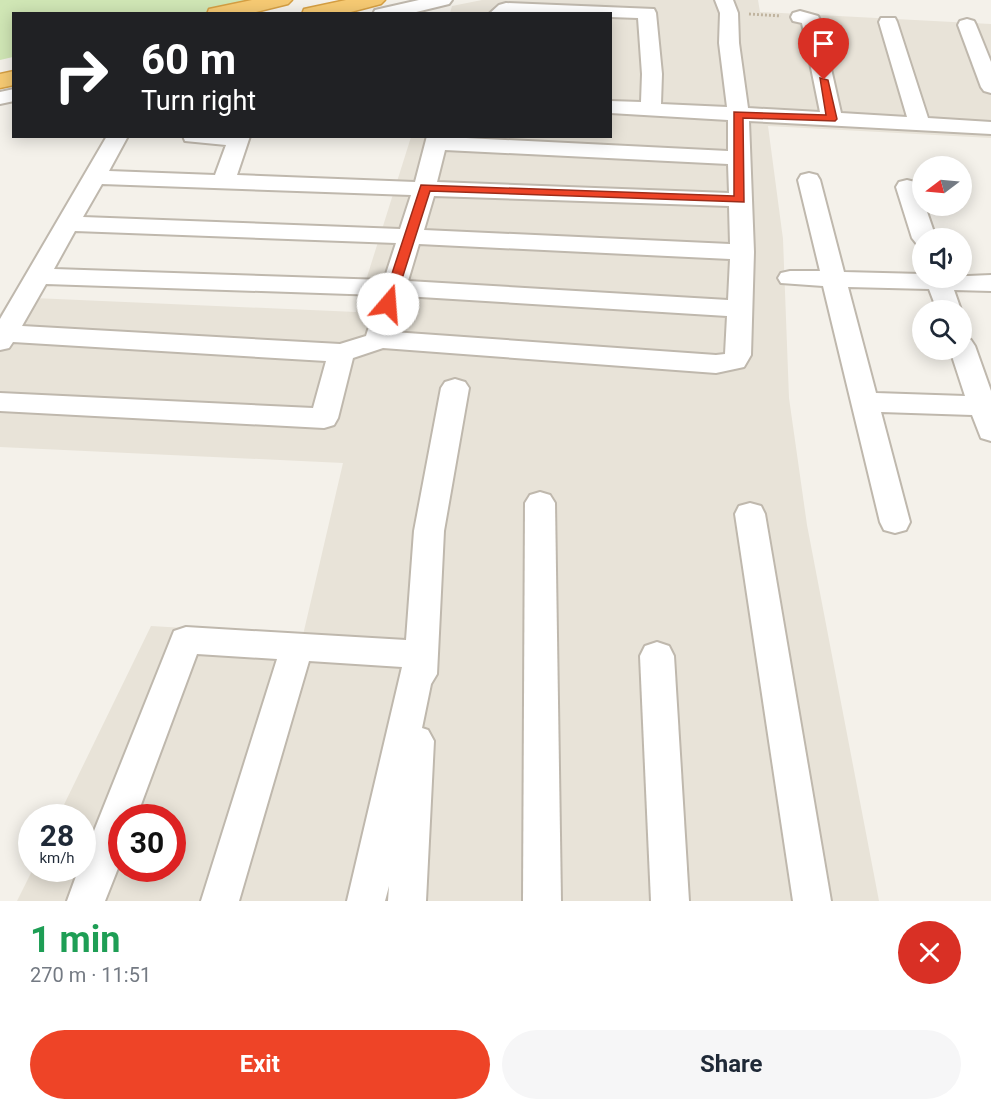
<!DOCTYPE html>
<html lang="en">
<head>
<meta charset="utf-8">
<style>
  :root { --surface:#fff; --page:#f6f6f7; --text:#1f2937; --muted:#747a83; --accent:#ee4427 }
  body { margin:0; font-family:Roboto,sans-serif; background:var(--page); color:var(--text); height:100vh; display:flex; flex-direction:column; font-size:22px; white-space:nowrap }
  * { box-sizing:border-box; margin:0 }
  p { font-size:20px; color:var(--muted) }
  .icon { flex:none; width:33px; height:33px; fill:none; stroke:currentColor; stroke-width:2; stroke-linecap:round; stroke-linejoin:round }
  .map { position:relative; height:901px; overflow:hidden }
  .details { display:flex; flex-direction:column; background:var(--surface); flex:1 }
  .details>* { flex:none }
  .banner { position:absolute; left:12px; top:12px; width:600px; height:126px; border-radius:0px; box-shadow:0 3px 15px #0003; background:#202124; color:#fff; overflow:hidden }
  .needle { width:39px; rotate:254deg }
  .controls { position:absolute; left:912px; top:156px; display:grid; gap:12px }
  .controls a { display:grid; place-items:center; width:60px; height:60px; border-radius:50%; background:var(--surface); box-shadow:0 3px 15px #0003; font-size:30px }
  .speed { position:absolute; left:18px; top:804px; display:flex; gap:12px; font-size:30px; font-weight:700; text-align:center }
  .speed>* { display:grid; place-content:center; width:78px; height:78px; border-radius:50%; background:var(--surface); box-shadow:0 3px 15px #0003; line-height:1 }
  .speed small { font-size:15px; font-weight:400 }
  .speed .limit { border:9px solid #d22; background:#fff; color:#111 }
  .pin { position:absolute; display:grid; place-items:center; width:51px; height:51px; color:#fff; margin:-62px -26px; border-radius:50% 50% 50% 0; rotate:-45deg; box-shadow:0 0 6px #0007 }
  .pin .icon { rotate:45deg }
  .me { position:absolute; width:66px; margin:-33px; rotate:18deg; stroke-linejoin:round; filter:drop-shadow(0 0 4px #0008) }
  .turn { display:flex; align-items:center; gap:21px; height:126px; padding:0 30px; font-size:27px }
  .turn .icon { width:78px; height:78px; stroke-width:2.5 }
  .turn b { display:block; font-size:42px; line-height:51px }
  .round { display:grid; place-items:center; flex:none; width:63px; height:63px; border-radius:32px; background:var(--page) }
  .headline { display:flex; align-items:center; justify-content:space-between; height:102px; padding:0 30px }
  h1 { font-size:36px; font-weight:700; line-height:45px; color:#1e9e55 }
  .cta { display:flex; gap:12px; margin-top:auto; padding:12px 30px }
  .cta a { flex:1; height:69px; border-radius:36px; background:var(--accent); color:#fff; font-size:24px; font-weight:700; line-height:69px; text-align:center }
  .cta a+a { background:var(--page); color:var(--text) }
  .map>svg:first-child { display:block }
  .residential { fill:#e8e3d8; fill-rule:evenodd }
  .green { fill:#d0e6b5 }
  .lines { fill:none; stroke-linecap:round; stroke-linejoin:round }
  .minor-casing { stroke:#bfb8ad; stroke-width:4 }
  .highway-casing { stroke:#d59f43; stroke-width:3 }
  .path { stroke:#c0b49f; stroke-width:3; stroke-dasharray:2 2; stroke-linecap:butt }
  .minor { fill:#fff; fill-rule:evenodd }
  .highway { fill:#f6ca73; fill-rule:evenodd }
  .route { fill:#ee4427; stroke:#9b2c19; stroke-width:1.5 }
</style>
</head>
<body>
<div class="map">
<svg width="991" height="901" viewBox="0 0 991 901">
  <rect width="100%" height="100%" fill="#f4f1ea"/>
  <path class="residential" d="M482,0H758L760,12L991,24V138L768,126L783,239L789,398L807,525L879,901H17L33,869L82,868V818L58,817L151,626L303,635L343,463L0,447V314L11,297L356,312L411,137L610,136V14L450,13L452,6ZM122,818H172V868H122Z"/>
  <polygon class="green" points="0,0 281,0 217,14 14,14 13,57 0,60"/>
  <g class="lines">
    <defs>
      <g id="minor">
        <polygon points="419,0 452,0 449,4 408,14 373,14 375,10"/>
        <path d="M715,0H733L738,13L739,43L748,108L820,112L802,23L793,21L791,17L793,13L800,11L818,16L820,20L841,113L907,117L879,22L881,18H895L897,22L928,118L991,122V134L749,121L754,252L751,355L744,367L716,373L383,348L353,358L338,418L334,425L324,428L0,411V393L313,408L326,361L13,342L9,348L0,350V319L107,136H128L109,171L215,175L226,145L185,141L183,136H250L237,175L415,182L427,136L728,151V120L610,113V101L641,102L642,74L638,18L610,17V14H489L499,5L506,3L654,9L656,13L662,74L661,104L727,107L719,43L720,13ZM445,150L728,164L729,193L437,182ZM102,184L411,195L400,229L83,217ZM434,196L729,206L730,244L424,230ZM75,231L396,243L384,280L54,269ZM419,244L730,259L728,300L408,281ZM46,284L379,295L366,336L340,344L22,326ZM404,296L727,316L725,354L716,355L393,332Z"/>
        <polygon points="967,19 974,21 976,25 991,62 991,93 984,91 981,87 958,25 960,21"/>
        <polygon points="14,89 14,101 0,104 0,92"/>
        <polygon points="809,173 817,175 820,180 844,272 922,274 922,278 991,275 991,291 954,290 961,310 937,310 929,289 848,287 876,393 965,396 950,350 962,350 962,338 971,340 975,346 991,391 991,441 981,438 972,415 881,412 910,522 906,530 895,533 884,530 880,522 823,286 781,283 778,278 781,273 790,271 820,271 798,180 801,175"/>
        <polygon points="907,180 915,182 922,199 922,206 925,206 936,238 922,238 922,245 916,243 912,238 896,187 899,182"/>
        <polygon points="455,379 465,382 469,388 444,531 437,674 431,684 422,728 428,730 434,741 426,901 388,901 389,886 385,901 347,901 402,667 309,661 239,901 201,901 277,659 197,654 136,818 122,818 122,858 105,901 67,901 79,868 82,868 82,861 174,631 186,627 406,640 414,531 441,388 445,382"/>
        <polygon points="540,492 550,495 555,503 561,901 523,901 525,503 530,495"/>
        <polygon points="750,503 761,506 765,514 831,901 793,901 735,514 739,506"/>
        <polygon points="657,642 669,646 674,656 689,901 651,901 640,656 645,646"/>
      </g>
      <g id="highway">
        <polygon points="252,0 292,0 288,4 248,14 207,14 209,9"/>
        <polygon points="346,0 385,0 381,4 343,14 302,14 304,9"/>
        <polygon points="14,71 14,85 0,88 0,74"/>
      </g>
    </defs>
    <use href="#minor" class="minor-casing"/>
    <use href="#highway" class="highway-casing"/>
    <polyline class="path" points="749,14 781,16"/>
    <use href="#minor" class="minor"/>
    <use href="#highway" class="highway"/>
  </g>
  <polygon class="route" points="820,78 828,80 837,119 835,121 743,118 744,202 430,191 394,304 388,308 382,304 421,185 734,196 734,112 826,115"/>
</svg>
<div class="controls">
<a><svg class="needle" viewBox="-14 -14 28 28"><path d="M0-13l5 13h-10z" fill="#e53935"/><path d="M0 13l5-13h-10z" fill="#747a83"/></svg></a>
<a><svg class="icon" aria-label="sound" viewBox="0 0 24 24"><path d="M4 9h4l5-4v14l-5-4H4zM17 9q2 3 0 6"/></svg></a>
<a><svg class="icon" aria-label="search" viewBox="0 0 24 24"><circle cx="10" cy="10" r="6"/><path d="M15 15l6 6"/></svg></a>
</div>
<div class="speed"><div>28<small>km/h</small></div><div class="limit">30</div></div>
<div class="pin" style="left:824px;top:80px;background:#d93025"><svg class="icon" aria-label="arrive" viewBox="0 0 24 24"><path d="M6 21V4h12l-3 4 3 4H6"/></svg></div>
<svg class="me" style="left:388px;top:304px" viewBox="-20 -20 40 40"><circle r="19" fill="#fff"/><path d="M0-13L10 11 0 6-10 11z" fill="#ee4427"/></svg>
<div class="banner">
<div class="turn"><svg class="icon" aria-label="right" viewBox="0 0 24 24"><path d="M7 20v-9h11M14 6l5 5-5 5"/></svg><div><b>60 m</b>Turn right</div></div>
</div>
</div>
<section class="details">
<div class="headline"><div><h1>1 min</h1><p>270 m · 11:51</p></div><a class="round" style="background:#d93025;color:#fff"><svg class="icon" aria-label="close" viewBox="0 0 24 24"><path d="M6 6l12 12M18 6L6 18"/></svg></a></div>
<div class="cta"><a>Exit</a><a>Share</a></div>
</section>
</body>
</html>
